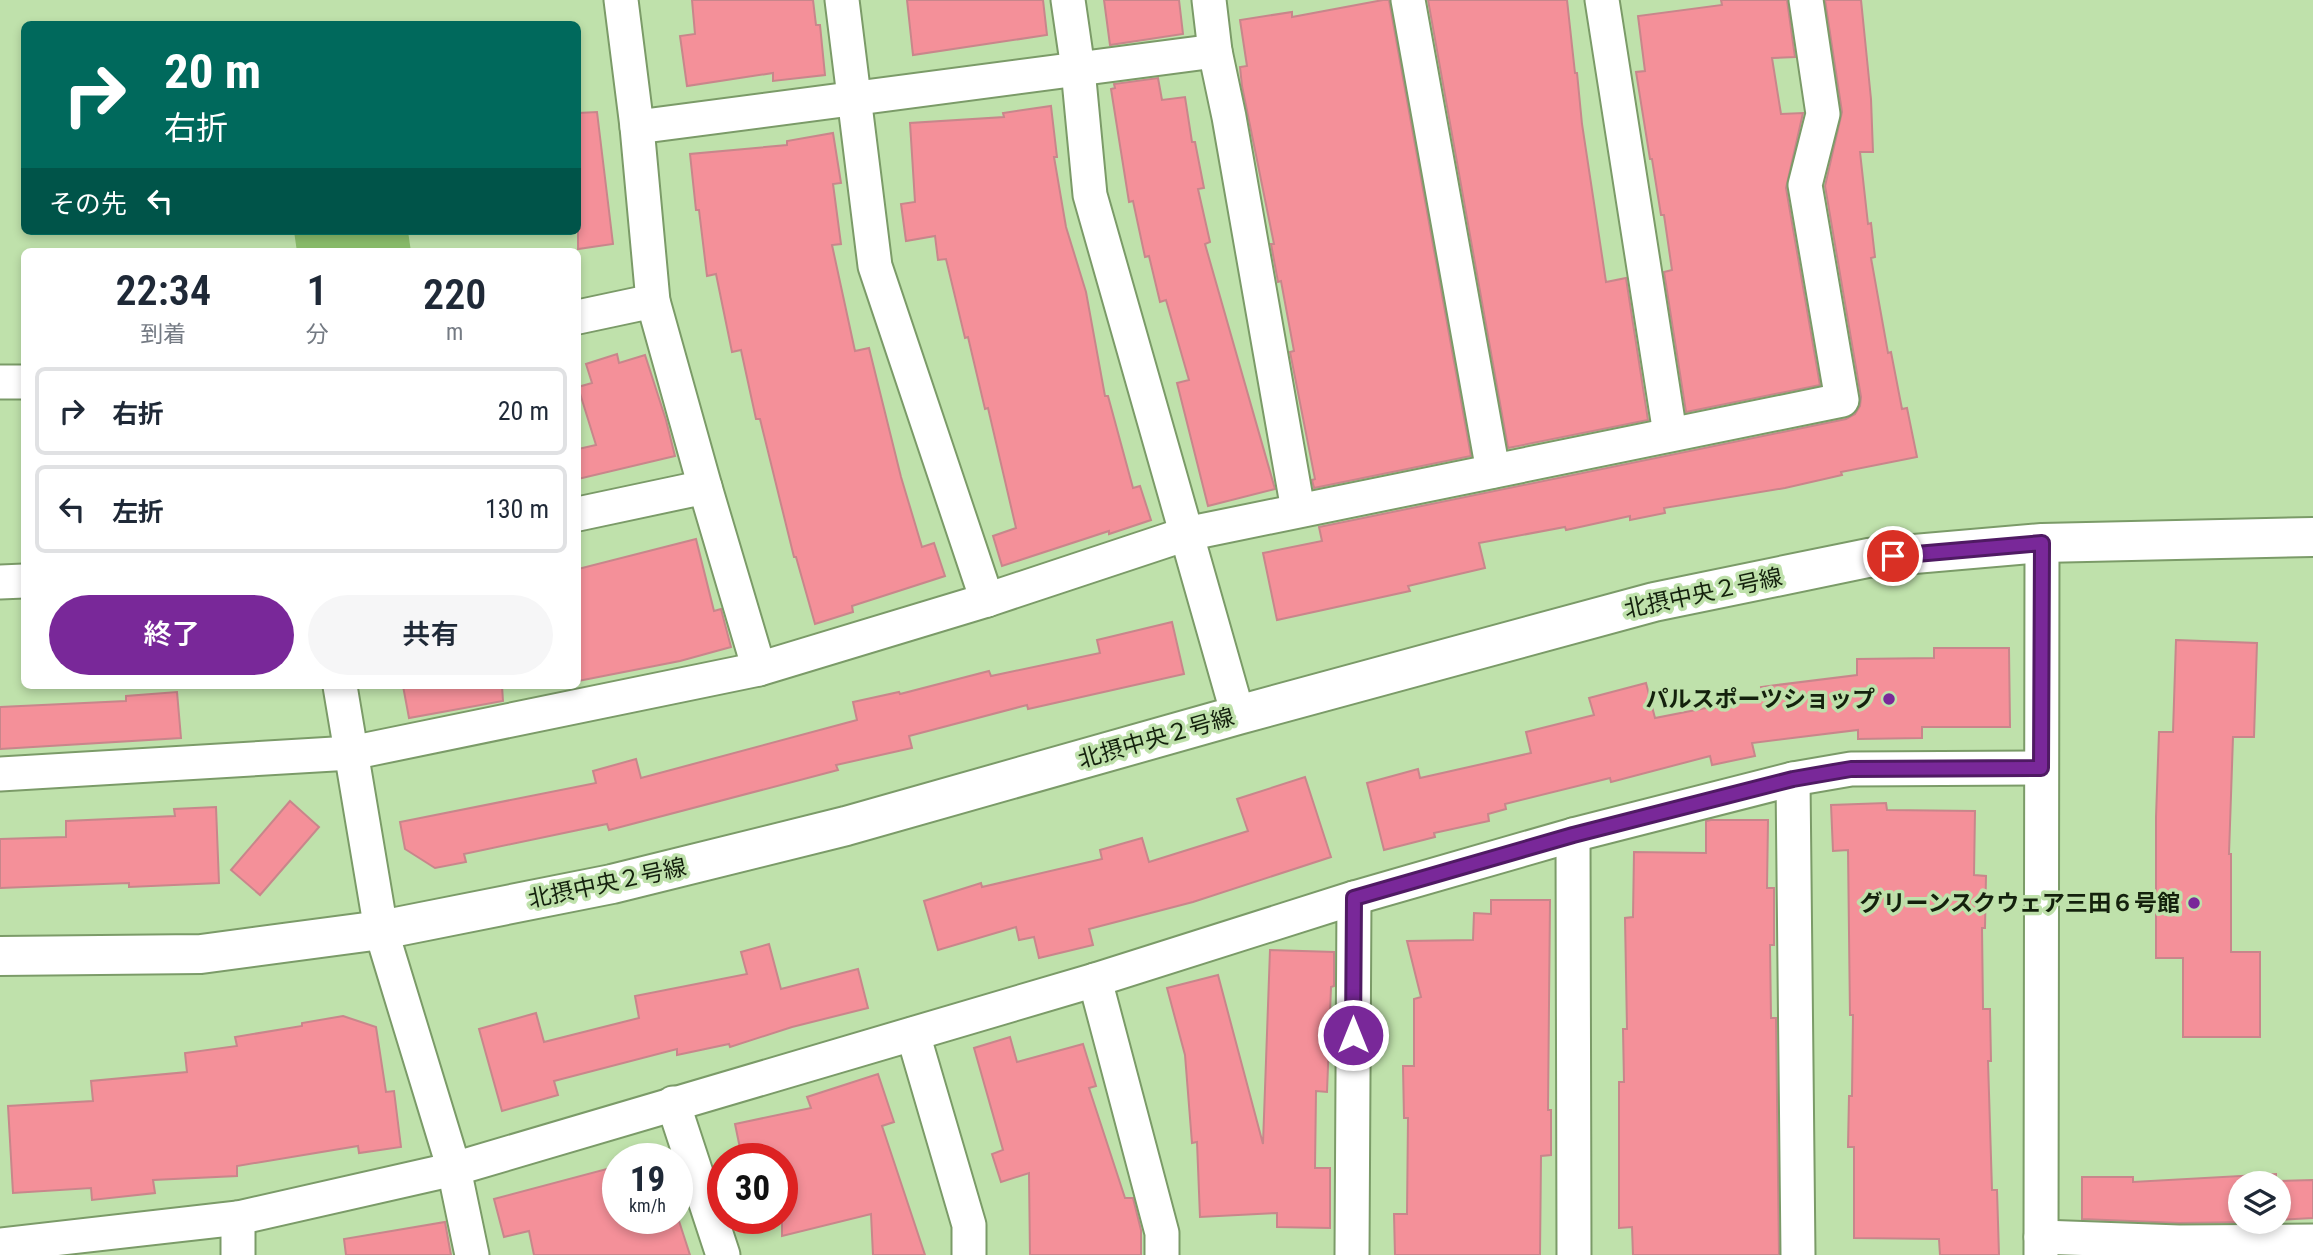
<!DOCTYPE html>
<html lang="ja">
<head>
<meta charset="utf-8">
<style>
  :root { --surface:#fff; --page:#f6f6f7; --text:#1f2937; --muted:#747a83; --line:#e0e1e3; --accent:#792899 }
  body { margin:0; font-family:"Roboto Condensed","Noto Sans JP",sans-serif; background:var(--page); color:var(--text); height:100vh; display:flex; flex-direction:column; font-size:26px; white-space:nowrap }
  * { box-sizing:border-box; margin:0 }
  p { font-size:23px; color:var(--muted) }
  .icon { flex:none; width:38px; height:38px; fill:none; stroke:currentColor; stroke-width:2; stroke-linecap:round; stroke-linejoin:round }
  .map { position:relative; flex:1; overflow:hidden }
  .sheet { position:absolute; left:21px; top:248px; width:560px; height:441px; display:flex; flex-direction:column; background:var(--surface); border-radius:10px; box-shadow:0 4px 10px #0003 }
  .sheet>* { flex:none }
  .guide { position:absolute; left:21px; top:21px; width:560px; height:214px; border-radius:10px; box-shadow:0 4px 10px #0003; background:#00695c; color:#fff; overflow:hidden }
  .tools { position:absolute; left:2228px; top:1171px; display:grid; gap:14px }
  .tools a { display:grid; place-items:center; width:63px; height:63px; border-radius:50%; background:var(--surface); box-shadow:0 4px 10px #0003; font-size:35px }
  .speed { position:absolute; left:602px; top:1143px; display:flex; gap:14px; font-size:35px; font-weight:700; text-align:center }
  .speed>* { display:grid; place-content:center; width:91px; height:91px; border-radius:50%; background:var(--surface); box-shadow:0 4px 10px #0003; line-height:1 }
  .speed small { font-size:18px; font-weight:400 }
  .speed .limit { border:10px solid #d22; background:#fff; color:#111 }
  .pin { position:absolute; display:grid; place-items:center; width:60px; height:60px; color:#fff; margin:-30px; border:4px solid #fff; border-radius:50%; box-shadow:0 2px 7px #0007 }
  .me { position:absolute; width:77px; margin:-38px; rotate:0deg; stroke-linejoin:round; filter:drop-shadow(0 0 5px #0008) }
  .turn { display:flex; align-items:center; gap:24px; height:147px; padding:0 28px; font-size:32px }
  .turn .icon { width:91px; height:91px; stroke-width:2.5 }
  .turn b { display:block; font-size:49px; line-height:60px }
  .then { display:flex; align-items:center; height:66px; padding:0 28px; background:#0003; gap:14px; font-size:26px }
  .eta { display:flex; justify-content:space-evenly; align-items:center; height:119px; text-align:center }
  .eta b { font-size:42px; font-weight:600; line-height:49px }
  .primary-button { display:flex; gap:14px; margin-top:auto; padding:14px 28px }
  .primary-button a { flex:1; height:80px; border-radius:42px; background:var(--accent); color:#fff; font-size:28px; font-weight:600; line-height:80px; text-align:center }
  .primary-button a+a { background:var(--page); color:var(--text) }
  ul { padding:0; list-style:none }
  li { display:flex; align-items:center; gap:21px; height:88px; margin:0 14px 10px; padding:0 14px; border:4px solid var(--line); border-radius:10px }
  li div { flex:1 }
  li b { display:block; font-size:26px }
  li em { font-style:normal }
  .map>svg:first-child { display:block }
  .green { fill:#8cbf6c }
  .building { fill:#f49099; stroke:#c8868b; stroke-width:2 }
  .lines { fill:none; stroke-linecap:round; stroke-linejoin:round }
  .minor-casing { stroke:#7b9b68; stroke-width:37 }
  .tertiary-casing { stroke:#7b9b68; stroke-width:42 }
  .minor { stroke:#fff; stroke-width:33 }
  .tertiary { stroke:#fff; stroke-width:38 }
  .route-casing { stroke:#4f1a63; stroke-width:18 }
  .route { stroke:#792899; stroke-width:12 }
  .poi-dot { fill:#792899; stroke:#bfe1ab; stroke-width:2.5 }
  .labels { text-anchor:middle; stroke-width:7; stroke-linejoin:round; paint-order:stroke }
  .street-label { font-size:23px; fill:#14210d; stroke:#bfe1ab }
  .poi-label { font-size:23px; font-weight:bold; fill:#14210d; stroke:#bfe1ab; text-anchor:end }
</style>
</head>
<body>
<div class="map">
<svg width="2313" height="1255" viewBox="0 0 2313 1255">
  <rect width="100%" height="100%" fill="#bfe1ab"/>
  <polygon class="green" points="294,231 408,231 411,252 297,252"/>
  <g class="building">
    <polygon points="692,0 813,0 816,25 820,25 825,75 773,81 773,73 687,86 680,36 695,34"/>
    <polygon points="907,0 1043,0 1047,35 913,55"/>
    <polygon points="1104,0 1179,0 1183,34 1110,45"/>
    <polygon points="1383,0 1389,0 1471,456 1314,488 1312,480 1315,479 1290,352 1294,351 1281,281 1278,282 1271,244 1274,244 1242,86 1240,67 1247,66 1240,20 1292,12 1292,17"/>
    <polygon points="1428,0 1567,0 1575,73 1577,73 1582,124 1606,282 1626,278 1648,420 1508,448"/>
    <polygon points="1721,0 1787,0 1795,57 1772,58 1781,114 1803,113 1786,188 1820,385 1686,412 1664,272 1672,270 1664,215 1661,215 1652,159 1650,159 1636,72 1645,71 1638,16 1722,5"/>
    <polygon points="1825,0 1861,0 1871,99 1873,152 1860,152 1868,224 1871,223 1875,257 1871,258 1888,353 1891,352 1902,409 1907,408 1917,457 1841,472 1842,475 1785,488 1664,508 1665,513 1630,520 1630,516 1566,530 1565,527 1479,543 1485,568 1408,586 1410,591 1277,620 1263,553 1322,541 1319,527 1846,419 1855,414 1860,406 1861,397 1825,186 1842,112"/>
    <polygon points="1158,78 1162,100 1185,97 1192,142 1195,142 1204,188 1198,189 1210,242 1205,244 1275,489 1208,506 1177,383 1189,380 1166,300 1160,302 1149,256 1145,257 1133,201 1129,202 1111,89 1115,88 1114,84"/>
    <polygon points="1051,106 1057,157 1054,157 1066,227 1086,292 1105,396 1108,396 1133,488 1140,486 1151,520 1109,534 1109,531 1002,566 993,536 1016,528 988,408 985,409 968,337 965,338 946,259 938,260 935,236 906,241 901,204 915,202 910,123 1004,117 1003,113"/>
    <polygon points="597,112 613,244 578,249 578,113"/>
    <polygon points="833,133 841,183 833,184 841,244 832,245 855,351 869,348 901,477 922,547 934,543 945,576 852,606 853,612 815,624 796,557 794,557 760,419 756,419 741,350 732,352 716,274 707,276 699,210 696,210 690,154 787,145 787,141"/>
    <polygon points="617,354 619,363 645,355 666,420 675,456 578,479 578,449 596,445 578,387 592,383 586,364"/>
    <polygon points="696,539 714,611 721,609 731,647 680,661 578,681 578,569"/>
    <polygon points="1172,622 1184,674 1028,709 1027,705 909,736 912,748 836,765 838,770 609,830 607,824 464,854 466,862 435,868 405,849 400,822 596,783 593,771 636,759 641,778 857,720 853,702 899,692 900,694 989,671 991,676 1100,653 1097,640"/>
    <polygon points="2176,640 2257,643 2254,737 2233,737 2229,854 2231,854 2231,952 2260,952 2260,1037 2183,1037 2183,958 2156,958 2156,817 2159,732 2173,732"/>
    <polygon points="1934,648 2009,648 2010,727 1922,727 1922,738 1858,739 1858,730 1752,743 1755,756 1712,765 1710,756 1611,782 1610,778 1505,804 1506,809 1488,814 1489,821 1434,833 1435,837 1384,850 1367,783 1418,769 1420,778 1531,753 1526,732 1594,715 1589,698 1646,683 1655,718 1762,697 1761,687 1857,675 1857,659 1934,658"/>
    <polygon points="403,686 502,686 503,701 409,718"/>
    <polygon points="177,692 181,738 0,749 0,707 126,701 126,696"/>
    <polygon points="1305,777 1331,857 1193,902 1089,929 1093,945 1039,958 1034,937 1019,940 1016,927 938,950 924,901 981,883 982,887 1102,859 1100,850 1142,838 1149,862 1248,831 1237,799"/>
    <polygon points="290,801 319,827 260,895 231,870"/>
    <polygon points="1886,803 1887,810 1975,811 1974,875 1986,876 1985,928 1982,928 1983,1009 1990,1009 1991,1061 1988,1061 1992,1190 1997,1190 1999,1255 1940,1255 1939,1239 1854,1238 1854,1147 1848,1147 1849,1096 1852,1096 1853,1015 1850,1015 1848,850 1833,851 1831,805"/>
    <polygon points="216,807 219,883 129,887 129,883 0,888 0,839 66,837 66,821 175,816 174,809"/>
    <polygon points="1711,820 1768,820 1767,888 1774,888 1774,945 1770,945 1771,1018 1776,1018 1779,1255 1633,1255 1632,1227 1619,1228 1619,1082 1624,1082 1623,1029 1627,1029 1625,918 1633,917 1634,852 1706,853 1706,821"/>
    <polygon points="1491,900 1550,900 1548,1110 1551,1110 1551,1155 1541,1156 1540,1255 1395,1255 1394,1214 1407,1214 1408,1118 1404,1118 1403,1066 1414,1066 1414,999 1421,997 1407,941 1473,940 1474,913 1491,914"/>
    <polygon points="769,944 781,989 858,969 868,1008 792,1027 730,1047 729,1044 677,1055 677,1049 554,1081 558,1095 502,1111 479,1029 536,1013 544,1042 639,1018 635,996 747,974 741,952"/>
    <polygon points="1270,950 1334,952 1334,986 1331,987 1327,1092 1316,1091 1315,1168 1330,1168 1330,1228 1277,1227 1277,1213 1200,1217 1197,1142 1192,1143 1185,1055 1167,988 1218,975 1263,1144"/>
    <polygon points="343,1016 376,1027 386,1092 394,1091 401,1147 359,1153 358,1146 237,1166 237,1176 153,1180 155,1193 92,1200 91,1188 13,1193 8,1106 93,1101 91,1081 187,1072 185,1053 237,1046 235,1037 302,1026 302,1023"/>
    <polygon points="1010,1037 1017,1062 1083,1044 1096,1086 1089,1088 1125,1198 1133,1198 1141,1230 1141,1255 1030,1255 1029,1173 1001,1182 992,1154 1003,1150 974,1048"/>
    <polygon points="878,1074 894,1122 882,1126 925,1255 873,1255 871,1214 782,1236 782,1158 742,1158 735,1124 811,1108 807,1097"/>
    <polygon points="618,1166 618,1218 678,1218 690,1255 534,1255 529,1231 504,1237 494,1199"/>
    <polygon points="2276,1174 2276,1181 2313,1180 2313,1218 2278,1220 2278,1183 2240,1183 2240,1222 2254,1222 2179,1223 2082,1219 2082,1177 2133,1177 2133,1182"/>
    <polygon points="445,1222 451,1255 346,1255 344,1239"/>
  </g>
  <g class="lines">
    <defs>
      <g id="minor">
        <polyline points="621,0 637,127 653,301 705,487 759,669"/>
        <polyline points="842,0 875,266 987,600"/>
        <polyline points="1068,0 1078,69 1090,195 1238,715"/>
        <polyline points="1209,0 1215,51 1229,117 1298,510"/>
        <polyline points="1408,0 1493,471"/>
        <polyline points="1602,0 1670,434"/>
        <polyline points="637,127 1215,51"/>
        <polyline points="578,317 653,301"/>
        <polyline points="0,382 24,382"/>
        <polyline points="578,514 705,487"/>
        <polyline points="0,582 24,581"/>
        <polyline points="340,686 381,930 454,1169 472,1255"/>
        <polyline points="0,774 351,753 759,669 987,600 1186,534 1842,400 1805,185 1823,114 1806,0"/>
        <polyline points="1793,779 1798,1255"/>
        <polyline points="1573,835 1574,1255"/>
        <polyline points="1095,980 1162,1233 1162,1255"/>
        <polyline points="913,1034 969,1225 969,1255"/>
        <polyline points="673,1103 723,1255"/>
        <polyline points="238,1218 238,1255"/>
        <polyline points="2041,1237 2179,1242 2313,1241"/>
        <polyline points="0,1245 238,1218 454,1169 1095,980 1354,898 1573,835 1793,779 1851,769 2041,768"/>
        <polyline points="1352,1255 1354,898"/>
        <polyline points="2041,1255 2042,543"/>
      </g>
      <polyline id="tertiary" points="0,956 201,954 381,930 612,884 846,826 1238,715 1654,602 1868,558 2042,543 2313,537"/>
    </defs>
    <use href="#minor" class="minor-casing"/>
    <use href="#tertiary" class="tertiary-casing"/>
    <use href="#minor" class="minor"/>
    <use href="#tertiary" class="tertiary"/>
  </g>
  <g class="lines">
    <defs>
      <polyline id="route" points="1353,1035 1354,898 1573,835 1793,779 1851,769 2041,768 2042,543 1893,556"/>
    </defs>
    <use href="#route" class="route-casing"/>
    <use href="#route" class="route"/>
  </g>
  <g class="poi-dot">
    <circle cx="1889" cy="699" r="7"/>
    <circle cx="2194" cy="903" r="7"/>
  </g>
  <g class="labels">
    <g class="street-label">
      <text transform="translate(1703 593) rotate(-12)" y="8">北摂中央２号線</text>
      <text transform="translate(1156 738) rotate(-16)" y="8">北摂中央２号線</text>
      <text transform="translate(607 883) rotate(-12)" y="8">北摂中央２号線</text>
    </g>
    <g class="poi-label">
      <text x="1875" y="707">パルスポーツショップ</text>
      <text x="2180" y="911">グリーンスクウェア三田６号館</text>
    </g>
  </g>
</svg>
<div class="tools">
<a><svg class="icon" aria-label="layers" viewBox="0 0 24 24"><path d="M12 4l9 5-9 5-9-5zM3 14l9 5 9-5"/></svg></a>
</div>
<div class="speed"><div>19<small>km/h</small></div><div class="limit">30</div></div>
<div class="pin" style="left:1893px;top:556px;background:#d93025"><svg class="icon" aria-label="arrive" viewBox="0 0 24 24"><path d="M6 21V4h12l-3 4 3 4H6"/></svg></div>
<svg class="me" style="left:1353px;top:1035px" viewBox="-20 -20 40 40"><circle r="17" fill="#792899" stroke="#fff" stroke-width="3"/><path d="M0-11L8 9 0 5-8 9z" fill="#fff"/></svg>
<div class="guide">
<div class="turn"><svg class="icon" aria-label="right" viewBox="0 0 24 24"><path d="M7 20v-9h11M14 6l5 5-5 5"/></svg><div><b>20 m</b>右折</div></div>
<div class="then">その先<svg class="icon" aria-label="left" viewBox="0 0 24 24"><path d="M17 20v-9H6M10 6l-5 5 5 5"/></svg></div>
</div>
<section class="sheet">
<div class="eta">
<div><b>22:34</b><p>到着</p></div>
<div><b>1</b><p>分</p></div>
<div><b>220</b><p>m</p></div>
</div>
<ul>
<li><svg class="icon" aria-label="right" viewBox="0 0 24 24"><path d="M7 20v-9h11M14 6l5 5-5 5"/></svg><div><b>右折</b></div><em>20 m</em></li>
<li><svg class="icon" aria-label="left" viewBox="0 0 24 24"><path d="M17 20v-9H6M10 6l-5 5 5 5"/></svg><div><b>左折</b></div><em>130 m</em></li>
</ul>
<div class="primary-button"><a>終了</a><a>共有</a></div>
</section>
</div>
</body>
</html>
